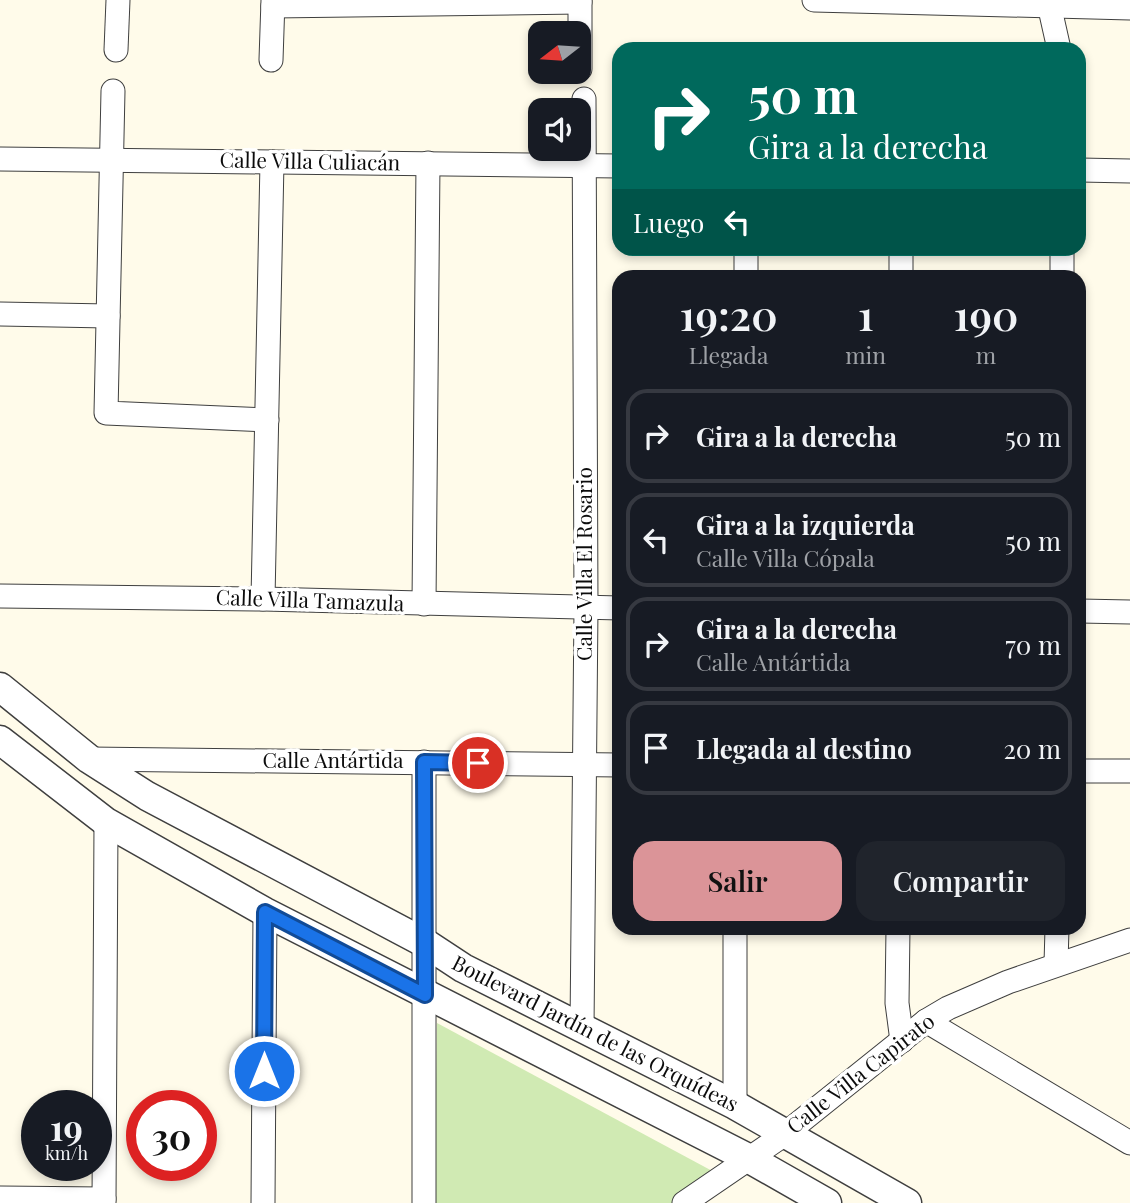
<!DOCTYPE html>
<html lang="es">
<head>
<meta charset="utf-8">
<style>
  :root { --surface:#171b24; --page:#20242c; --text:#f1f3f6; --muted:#9ea1a6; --line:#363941; --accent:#db9498 }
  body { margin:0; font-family:"Playfair Display",serif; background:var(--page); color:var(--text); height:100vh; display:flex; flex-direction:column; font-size:26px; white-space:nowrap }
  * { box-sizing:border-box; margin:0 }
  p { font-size:23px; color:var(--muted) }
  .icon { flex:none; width:38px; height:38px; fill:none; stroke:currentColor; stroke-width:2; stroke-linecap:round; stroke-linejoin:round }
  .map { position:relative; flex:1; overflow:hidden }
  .drawer { position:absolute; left:612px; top:270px; width:474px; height:665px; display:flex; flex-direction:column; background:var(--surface); border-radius:21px; box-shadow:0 4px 10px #0003 }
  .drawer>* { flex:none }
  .hud { position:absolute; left:612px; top:42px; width:474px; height:214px; border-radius:21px; box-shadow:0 4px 10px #0003; background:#00695c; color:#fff; overflow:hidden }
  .needle { width:46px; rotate:253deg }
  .buttons { position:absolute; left:528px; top:21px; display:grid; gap:14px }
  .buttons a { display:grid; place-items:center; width:63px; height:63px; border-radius:14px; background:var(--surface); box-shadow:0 4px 10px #0003; font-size:35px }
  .speed { position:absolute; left:21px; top:1090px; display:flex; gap:14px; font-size:35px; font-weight:700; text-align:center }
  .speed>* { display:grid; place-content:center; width:91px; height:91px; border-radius:50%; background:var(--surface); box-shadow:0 4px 10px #0003; line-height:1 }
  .speed small { font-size:18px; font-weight:400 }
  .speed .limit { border:10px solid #d22; background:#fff; color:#111 }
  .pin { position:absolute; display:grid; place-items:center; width:60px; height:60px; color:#fff; margin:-30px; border:4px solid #fff; border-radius:50%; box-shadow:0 2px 7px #0007 }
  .me { position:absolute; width:77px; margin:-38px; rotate:0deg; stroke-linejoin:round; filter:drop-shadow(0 0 5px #0008) }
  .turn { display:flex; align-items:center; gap:24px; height:147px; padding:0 21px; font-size:32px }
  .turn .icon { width:91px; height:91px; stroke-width:2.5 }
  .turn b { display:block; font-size:49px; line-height:60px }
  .then { display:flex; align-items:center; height:66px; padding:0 21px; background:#0003; gap:14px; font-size:26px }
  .eta { display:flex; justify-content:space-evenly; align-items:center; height:119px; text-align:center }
  .eta b { font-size:42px; font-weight:600; line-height:49px }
  .action { display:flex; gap:14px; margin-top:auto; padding:14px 21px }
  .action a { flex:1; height:80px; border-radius:21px; background:var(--accent); color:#111; font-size:28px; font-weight:600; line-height:80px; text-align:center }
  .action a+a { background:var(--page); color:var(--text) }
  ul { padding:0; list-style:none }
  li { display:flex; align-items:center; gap:21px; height:94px; margin:0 14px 10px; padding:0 7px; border:4px solid var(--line); border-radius:21px }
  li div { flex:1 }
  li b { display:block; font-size:26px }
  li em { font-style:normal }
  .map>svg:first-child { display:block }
  .green { fill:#d0eab3 }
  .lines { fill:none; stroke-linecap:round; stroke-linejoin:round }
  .minor-casing { stroke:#3f3f3f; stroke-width:25 }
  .tertiary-casing { stroke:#3f3f3f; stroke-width:31 }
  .minor { stroke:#fff; stroke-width:23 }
  .tertiary { stroke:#fff; stroke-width:28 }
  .route-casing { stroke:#114b97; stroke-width:18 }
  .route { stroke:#1a73e8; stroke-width:12 }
  .labels { text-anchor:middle; stroke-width:7; stroke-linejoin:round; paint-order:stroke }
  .street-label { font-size:21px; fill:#0c0c0c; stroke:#fff }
</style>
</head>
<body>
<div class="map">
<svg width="1130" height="1203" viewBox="0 0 1130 1203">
  <rect width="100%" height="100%" fill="#fffbea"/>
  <polygon class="green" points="437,1023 716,1173 674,1203 434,1203"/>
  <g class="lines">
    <defs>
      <g id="minor">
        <polyline points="580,0 580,69"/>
        <polyline points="814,0 1130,8"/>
        <polyline points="1048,0 1059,49"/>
        <polyline points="273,6 580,2"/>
        <polyline points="116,50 118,0"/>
        <polyline points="271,60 273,0"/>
        <polyline points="113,91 106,413 267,420"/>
        <polyline points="0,159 620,166"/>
        <polyline points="1080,170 1130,171"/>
        <polyline points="746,276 746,248"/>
        <polyline points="901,276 901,248"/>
        <polyline points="1062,276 1062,248"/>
        <polyline points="0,314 108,316"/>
        <polyline points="0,596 263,599 620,608"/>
        <polyline points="263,599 272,162"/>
        <polyline points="424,604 428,163"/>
        <polyline points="1080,611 1130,612"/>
        <polyline points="89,759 620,765"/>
        <polyline points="1080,771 1130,771"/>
        <polyline points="898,928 897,1003 902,1041"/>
        <polyline points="1056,964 1057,928"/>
        <polyline points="926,1021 1130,1143"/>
        <polyline points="582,1028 586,608 584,99"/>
        <polyline points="735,1105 735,928"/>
        <polyline points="0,1198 104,1199"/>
        <polyline points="104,1203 106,822"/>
        <polyline points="263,1203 265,912"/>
        <polyline points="424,1203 424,762"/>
        <polyline points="684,1203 785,1134 926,1021 948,1008 1008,982 1130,940"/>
      </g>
      <g id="tertiary">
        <polyline points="0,687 89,759 147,796 425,943 463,968 735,1105 907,1203"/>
        <polyline points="0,740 106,822 265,912 748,1158 827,1203"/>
      </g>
    </defs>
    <use href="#minor" class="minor-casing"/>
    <use href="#tertiary" class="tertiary-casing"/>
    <use href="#minor" class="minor"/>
    <use href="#tertiary" class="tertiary"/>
  </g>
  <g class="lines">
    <defs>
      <polyline id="route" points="264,1071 265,912 425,995 424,762 478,763"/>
    </defs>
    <use href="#route" class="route-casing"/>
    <use href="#route" class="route"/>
  </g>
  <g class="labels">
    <g class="street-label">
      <text transform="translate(310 162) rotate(1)" y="7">Calle Villa Culiacán</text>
      <text transform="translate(585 564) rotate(-90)" y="7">Calle Villa El Rosario</text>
      <text transform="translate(310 601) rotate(2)" y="7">Calle Villa Tamazula</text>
      <text x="333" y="768">Calle Antártida</text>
      <text transform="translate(595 1034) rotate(27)" y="7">Boulevard Jardín de las Orquídeas</text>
      <text transform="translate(861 1074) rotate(-38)" y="7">Calle Villa Capirato</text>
    </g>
  </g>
</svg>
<div class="buttons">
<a><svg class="needle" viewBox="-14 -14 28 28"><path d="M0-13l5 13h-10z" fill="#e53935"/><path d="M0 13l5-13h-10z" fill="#9ea1a6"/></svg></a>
<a><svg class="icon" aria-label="sound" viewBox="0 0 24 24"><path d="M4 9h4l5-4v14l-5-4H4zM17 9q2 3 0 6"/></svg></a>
</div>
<div class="speed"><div>19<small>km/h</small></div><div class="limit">30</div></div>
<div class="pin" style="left:478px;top:763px;background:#d93025"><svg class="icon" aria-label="arrive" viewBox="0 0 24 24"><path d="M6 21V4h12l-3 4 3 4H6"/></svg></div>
<svg class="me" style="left:264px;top:1071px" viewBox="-20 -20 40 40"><circle r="17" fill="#1a73e8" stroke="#fff" stroke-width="3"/><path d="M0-11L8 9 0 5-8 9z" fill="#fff"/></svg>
<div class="hud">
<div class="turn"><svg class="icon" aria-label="right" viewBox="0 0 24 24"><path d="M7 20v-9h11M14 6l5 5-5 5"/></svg><div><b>50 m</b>Gira a la derecha</div></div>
<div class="then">Luego<svg class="icon" aria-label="left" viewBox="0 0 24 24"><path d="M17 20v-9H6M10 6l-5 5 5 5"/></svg></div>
</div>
<section class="drawer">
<div class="eta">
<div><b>19:20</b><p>Llegada</p></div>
<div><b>1</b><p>min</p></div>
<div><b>190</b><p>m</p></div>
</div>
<ul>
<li><svg class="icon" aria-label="right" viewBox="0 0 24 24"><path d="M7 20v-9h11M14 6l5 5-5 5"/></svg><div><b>Gira a la derecha</b></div><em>50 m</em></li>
<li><svg class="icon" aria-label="left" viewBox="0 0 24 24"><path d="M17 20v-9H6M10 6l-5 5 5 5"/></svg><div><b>Gira a la izquierda</b><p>Calle Villa Cópala</p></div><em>50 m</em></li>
<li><svg class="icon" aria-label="right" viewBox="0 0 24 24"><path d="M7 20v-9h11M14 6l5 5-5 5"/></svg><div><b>Gira a la derecha</b><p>Calle Antártida</p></div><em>70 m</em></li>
<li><svg class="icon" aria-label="arrive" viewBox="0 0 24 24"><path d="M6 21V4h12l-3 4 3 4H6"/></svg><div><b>Llegada al destino</b></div><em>20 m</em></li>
</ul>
<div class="action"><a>Salir</a><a>Compartir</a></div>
</section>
</div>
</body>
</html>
